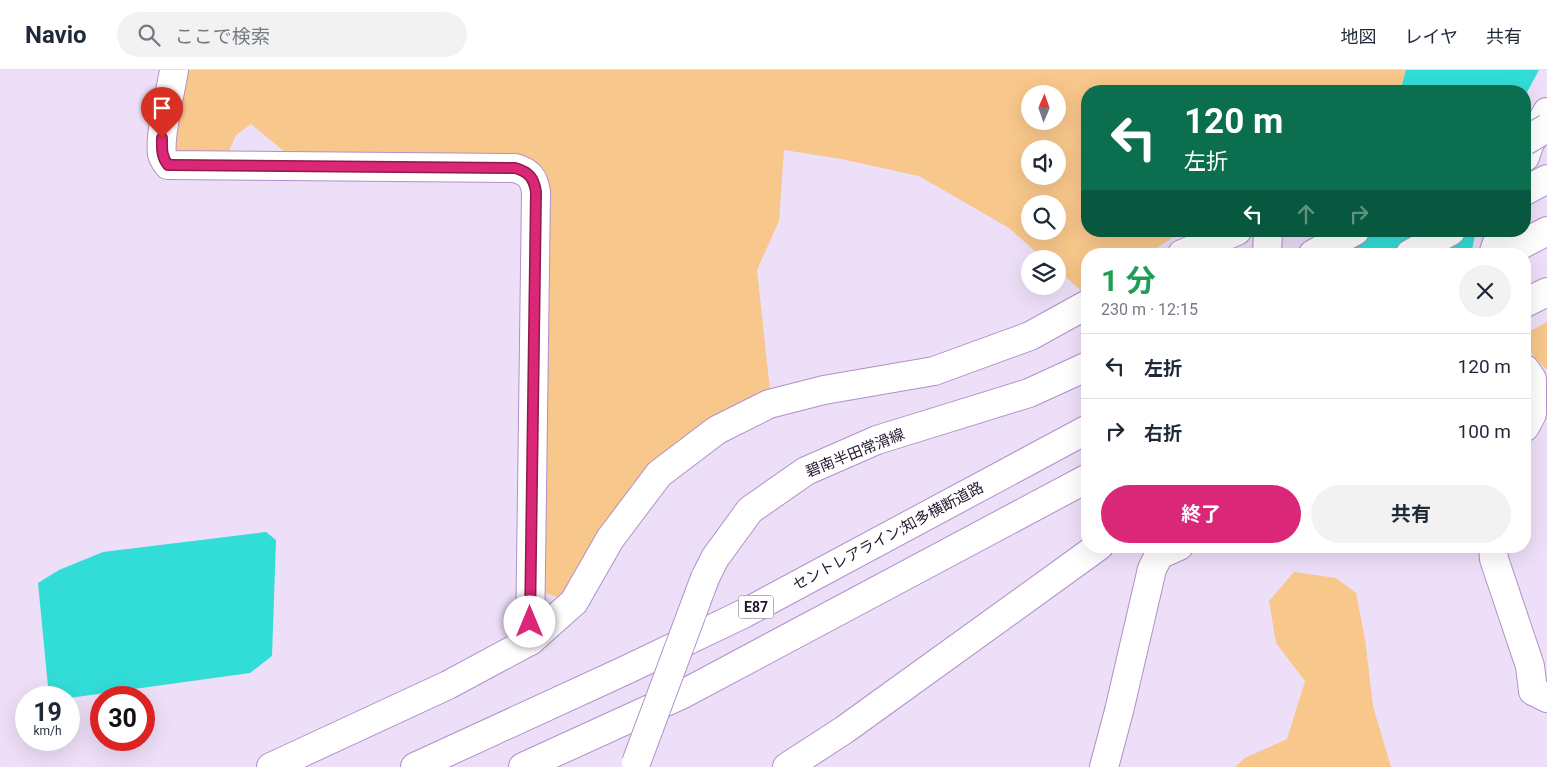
<!DOCTYPE html>
<html lang="ja">
<head>
<meta charset="utf-8">
<style>
  :root { --surface:#fff; --page:#f2f2f3; --text:#1f2937; --muted:#747a83; --line:#e0e1e3; --accent:#db2777 }
  body { margin:0; font-family:Roboto,"Noto Sans JP",sans-serif; background:var(--page); color:var(--text); height:100vh; display:flex; flex-direction:column; font-size:19px; white-space:nowrap }
  * { box-sizing:border-box; margin:0 }
  p { font-size:16px; color:var(--muted) }
  .icon { flex:none; width:28px; height:28px; fill:none; stroke:currentColor; stroke-width:2; stroke-linecap:round; stroke-linejoin:round }
  .map { position:relative; flex:1; overflow:hidden }
  .drawer { position:absolute; left:1081px; top:178px; width:450px; height:305px; display:flex; flex-direction:column; background:var(--surface); border-radius:20px; box-shadow:0 5px 20px #0002 }
  .drawer>* { flex:none }
  .hud { position:absolute; left:1081px; top:15px; width:450px; height:152px; border-radius:20px; box-shadow:0 5px 20px #0002; background:#0b6e4f; color:#fff; overflow:hidden }
  .needle { width:32px; rotate:2deg }
  .fabs { position:absolute; left:1021px; top:15px; display:grid; gap:10px }
  .fabs a { display:grid; place-items:center; width:45px; height:45px; border-radius:50%; background:var(--surface); box-shadow:0 5px 20px #0002; font-size:25px }
  .speed { position:absolute; left:15px; top:616px; display:flex; gap:10px; font-size:25px; font-weight:700; text-align:center }
  .speed>* { display:grid; place-content:center; width:65px; height:65px; border-radius:50%; background:var(--surface); box-shadow:0 5px 20px #0002; line-height:1 }
  .speed small { font-size:12px; font-weight:400 }
  .speed .limit { border:8px solid #d22; background:#fff; color:#111 }
  .pin { position:absolute; display:grid; place-items:center; width:42px; height:42px; color:#fff; margin:-51px -21px; border-radius:50% 50% 50% 0; rotate:-45deg; box-shadow:0 0 5px #0007 }
  .pin .icon { rotate:45deg }
  .me { position:absolute; width:55px; margin:-28px; rotate:0deg; stroke-linejoin:round; filter:drop-shadow(0 0 4px #0008) }
  .turn { display:flex; align-items:center; gap:18px; height:105px; padding:0 20px; font-size:22px }
  .turn .icon { width:65px; height:65px; stroke-width:2.5 }
  .turn b { display:block; font-size:35px; line-height:42px }
  .lanes { display:flex; align-items:center; height:48px; padding:0 20px; background:#0003; justify-content:center; gap:25px; direction:ltr }
  .lanes .off { opacity:.35 }
  .round { display:grid; place-items:center; flex:none; width:52px; height:52px; border-radius:26px; background:var(--page) }
  .headline { display:flex; align-items:center; justify-content:space-between; height:85px; padding:0 20px }
  h1 { font-size:30px; font-weight:700; line-height:38px; color:#1e9e55 }
  .primary-button { display:flex; gap:10px; margin-top:auto; padding:10px 20px }
  .primary-button a { flex:1; height:58px; border-radius:30px; background:var(--accent); color:#fff; font-size:20px; font-weight:700; line-height:58px; text-align:center }
  .primary-button a+a { background:var(--page); color:var(--text) }
  ul { padding:0; list-style:none }
  li { display:flex; align-items:center; gap:15px; height:65px; padding:0 20px; border-top:1px solid var(--line) }
  li div { flex:1 }
  li b { display:block; font-size:19px }
  li em { font-style:normal }
  header { display:flex; align-items:center; gap:30px; box-sizing:border-box; height:70px; padding:0 25px; background:var(--surface); border-bottom:1px solid var(--line) }
  header strong { font-size:24px }
  nav { display:flex; gap:28px; margin-inline-start:auto; font-size:18px }
  .search { width:350px; height:45px; background:var(--page); display:flex; align-items:center; gap:12px; box-sizing:border-box; padding:0 18px; border-radius:28px; color:var(--muted); font-size:19px }
  .map>svg:first-child { display:block }
  .green { fill:#f8c78b; fill-rule:evenodd }
  .water { fill:#32ddd8 }
  .lines { fill:none; stroke-linecap:round; stroke-linejoin:round }
  .street-casing { stroke:#b28fc9; stroke-width:30 }
  .secondary-casing { stroke:#b28fc9; stroke-width:30 }
  .highway-casing { stroke:#b28fc9; stroke-width:30 }
  .street { stroke:#fff; stroke-width:28 }
  .secondary { stroke:#fff; stroke-width:28 }
  .highway { stroke:#fff; stroke-width:28 }
  .secondary-bridge-casing { stroke:#b28fc9; stroke-width:30; stroke-linecap:butt }
  .secondary-bridge { stroke:#fff; stroke-width:28 }
  .route-casing { stroke:#8e194d; stroke-width:12 }
  .route { stroke:#db2777; stroke-width:9 }
  .labels { text-anchor:middle; stroke-width:5; stroke-linejoin:round; paint-order:stroke }
  .shield { fill:#fff; stroke:#665c6c; stroke-width:1 }
  .shield-label { font-size:14px; font-weight:bold; fill:#24162d }
  .street-label { font-size:15px; fill:#24162d; stroke:#fff }
</style>
</head>
<body>
<header>
<strong>Navio</strong>
<div class="search"><svg class="icon" aria-label="search" viewBox="0 0 24 24"><circle cx="10" cy="10" r="6"/><path d="M15 15l6 6"/></svg>ここで検索</div>
<nav><a>地図</a><a>レイヤ</a><a>共有</a></nav>
</header>
<div class="map">
<svg width="1547" height="697" viewBox="0 0 1547 697">
  <rect width="100%" height="100%" fill="#eddff7"/>
  <g class="green">
    <path d="M186,0H1406L1400,21H1088V161H1190L1175,166L1148,184H1088V225H1086L1058,200V189H1044L1009,158L919,106L841,89L784,80L779,151L757,200L770,320L710,349L564,529L538,521L535,101L291,87L251,54L236,65L226,88L173,87V52ZM1030,24H1058V51H1030ZM1030,79H1058V106H1030ZM1030,134H1058V161H1030Z"/>
    <path d="M1547,252V300C1537,290 1525,279 1525,264Z"/>
    <polygon points="1294,502 1336,508 1356,523 1365,569 1373,636 1391,697 1235,697 1245,688 1287,669 1305,611 1276,573 1269,531"/>
  </g>
  <g class="water">
    <polygon points="1406,0 1539,0 1525,26 1525,21 1400,21"/>
    <polygon points="1352,161 1476,161 1471,184 1349,184"/>
    <polygon points="266,462 276,470 272,586 250,603 69,628 49,627 38,513 59,500 103,482"/>
  </g>
  <g class="lines">
    <defs>
      <g id="street">
        <path d="M174,0C171,21 159,65 162,84C163,88 165,91 168,95L515,98C529,102 534,108 536,122L530,571"/>
        <polyline points="1525,87 1529,75 1547,42"/>
        <polyline points="1182,184 1237,161"/>
        <polyline points="1267,184 1268,161"/>
        <polyline points="1493,184 1501,161"/>
        <polyline points="1525,299 1532,309 1532,344 1525,357"/>
        <polyline points="1493,476 1494,489 1530,596 1533,621 1547,628"/>
        <polyline points="530,571 574,532 610,469 659,404 717,360 769,334 824,320 934,301 1030,266 1088,234"/>
        <polyline points="1104,697 1119,641 1152,499 1159,485 1179,476"/>
      </g>
      <g id="secondary">
        <polyline points="1313,184 1355,161"/>
        <polyline points="1525,233 1547,222"/>
        <polyline points="705,508 715,488 750,440 806,401 877,370 1029,323 1088,296"/>
        <polyline points="271,697 448,615 530,571"/>
        <polyline points="787,697 844,660 1099,476"/>
      </g>
      <g id="highway">
        <polyline points="1525,121 1547,109"/>
        <polyline points="1410,184 1451,161"/>
        <polyline points="1504,184 1547,161"/>
        <polyline points="415,697 626,600 745,543 1088,359"/>
        <polyline points="523,697 683,624 1088,408"/>
      </g>
    </defs>
    <use href="#street" class="street-casing"/>
    <use href="#secondary" class="secondary-casing"/>
    <use href="#highway" class="highway-casing"/>
    <use href="#street" class="street"/>
    <use href="#secondary" class="secondary"/>
    <use href="#highway" class="highway"/>
    <defs>
      <g id="secondary-bridge">
        <polyline points="1525,71 1547,58"/>
        <polyline points="636,693 705,508"/>
      </g>
    </defs>
    <use href="#secondary-bridge" class="secondary-bridge-casing"/>
    <use href="#secondary-bridge" class="secondary-bridge"/>
  </g>
  <g class="lines">
    <defs>
      <path id="route" d="M162,68C162,78 161,86 168,95H172L515,98C529,102 534,108 536,122L530,552"/>
    </defs>
    <use href="#route" class="route-casing"/>
    <use href="#route" class="route"/>
  </g>
  <g class="labels">
    <rect class="shield" x="738.5" y="525.5" width="35" height="23" rx="4"/>
    <g class="shield-label">
      <text x="756" y="542">E87</text>
    </g>
    <g class="street-label">
      <text transform="translate(855 383) rotate(-22)" y="5">碧南半田常滑線</text>
      <text transform="translate(888 466) rotate(-28)" y="5">セントレアライン;知多横断道路</text>
    </g>
  </g>
</svg>
<div class="fabs">
<a><svg class="needle" viewBox="-14 -14 28 28"><path d="M0-13l5 13h-10z" fill="#e53935"/><path d="M0 13l5-13h-10z" fill="#747a83"/></svg></a>
<a><svg class="icon" aria-label="sound" viewBox="0 0 24 24"><path d="M4 9h4l5-4v14l-5-4H4zM17 9q2 3 0 6"/></svg></a>
<a><svg class="icon" aria-label="search" viewBox="0 0 24 24"><circle cx="10" cy="10" r="6"/><path d="M15 15l6 6"/></svg></a>
<a><svg class="icon" aria-label="layers" viewBox="0 0 24 24"><path d="M12 4l9 5-9 5-9-5zM3 14l9 5 9-5"/></svg></a>
</div>
<div class="speed"><div>19<small>km/h</small></div><div class="limit">30</div></div>
<div class="pin" style="left:162px;top:68px;background:#d93025"><svg class="icon" aria-label="arrive" viewBox="0 0 24 24"><path d="M6 21V4h12l-3 4 3 4H6"/></svg></div>
<svg class="me" style="left:530px;top:552px" viewBox="-20 -20 40 40"><circle r="19" fill="#fff"/><path d="M0-13L10 11 0 6-10 11z" fill="#db2777"/></svg>
<div class="hud">
<div class="turn"><svg class="icon" aria-label="left" viewBox="0 0 24 24"><path d="M17 20v-9H6M10 6l-5 5 5 5"/></svg><div><b>120 m</b>左折</div></div>
<div class="lanes"><svg class="icon" aria-label="left" viewBox="0 0 24 24"><path d="M17 20v-9H6M10 6l-5 5 5 5"/></svg><svg class="icon off" aria-label="ahead" viewBox="0 0 24 24"><path d="M12 20V5M6 11l6-6 6 6"/></svg><svg class="icon off" aria-label="right" viewBox="0 0 24 24"><path d="M7 20v-9h11M14 6l5 5-5 5"/></svg></div>
</div>
<section class="drawer">
<div class="headline"><div><h1>1 分</h1><p>230 m · 12:15</p></div><a class="round"><svg class="icon" aria-label="close" viewBox="0 0 24 24"><path d="M6 6l12 12M18 6L6 18"/></svg></a></div>
<ul>
<li><svg class="icon" aria-label="left" viewBox="0 0 24 24"><path d="M17 20v-9H6M10 6l-5 5 5 5"/></svg><div><b>左折</b></div><em>120 m</em></li>
<li><svg class="icon" aria-label="right" viewBox="0 0 24 24"><path d="M7 20v-9h11M14 6l5 5-5 5"/></svg><div><b>右折</b></div><em>100 m</em></li>
</ul>
<div class="primary-button"><a>終了</a><a>共有</a></div>
</section>
</div>
</body>
</html>
